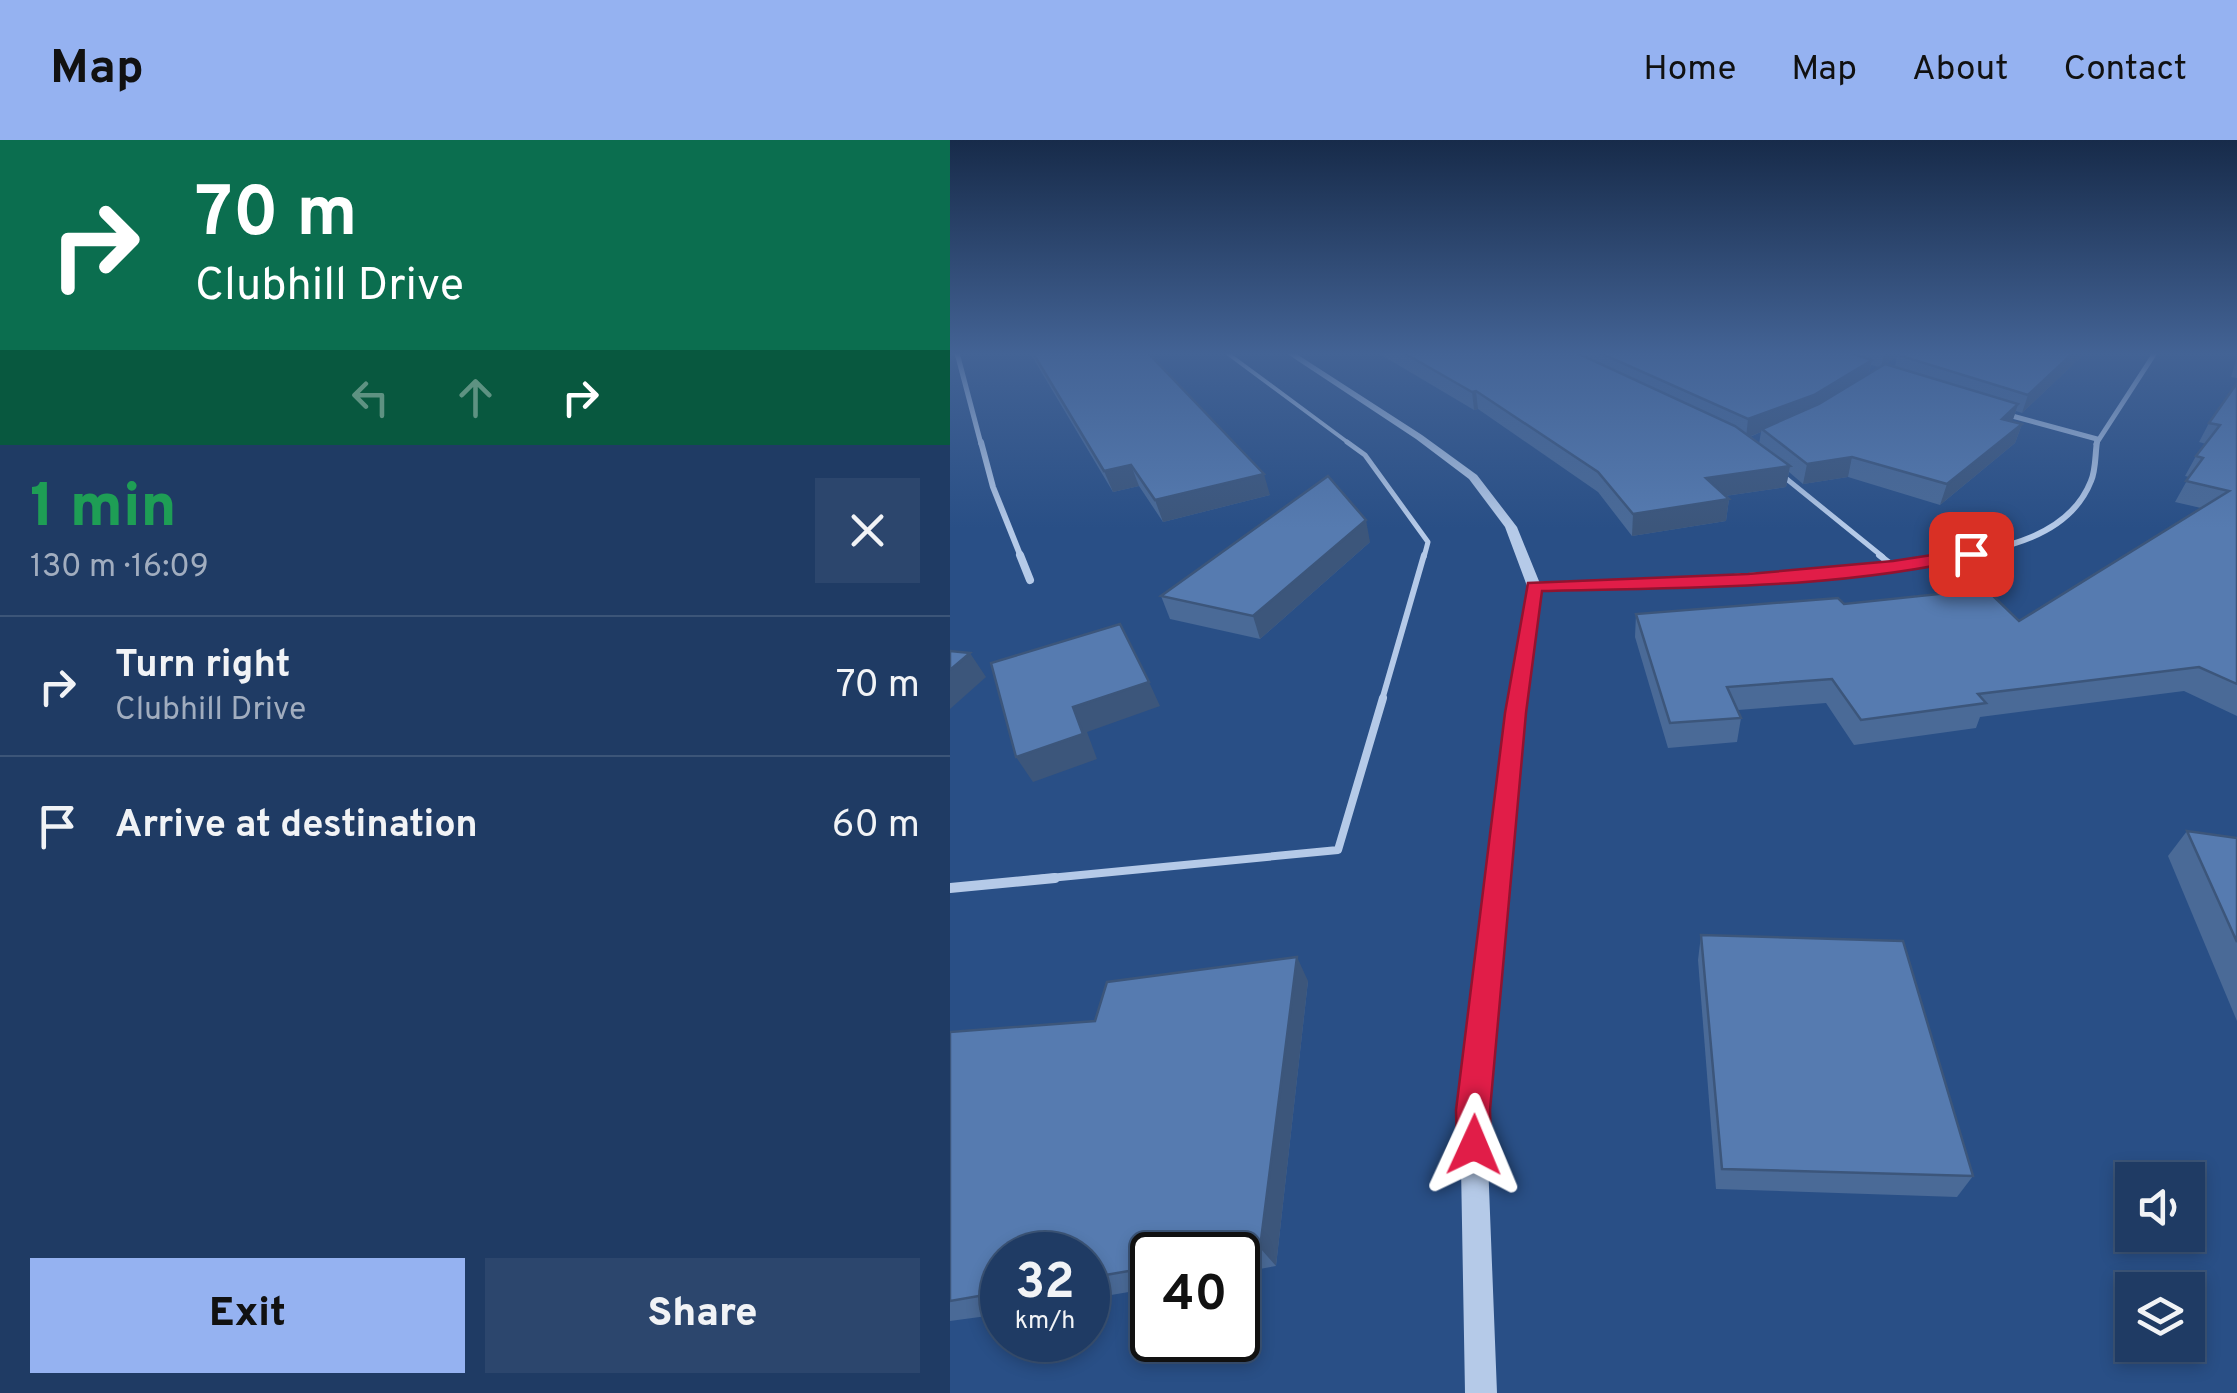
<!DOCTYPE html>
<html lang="en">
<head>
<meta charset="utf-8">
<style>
  :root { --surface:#1f3b64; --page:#2c466d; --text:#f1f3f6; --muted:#a1adbf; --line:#3c5578; --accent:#95b2f1 }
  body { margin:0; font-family:Overpass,sans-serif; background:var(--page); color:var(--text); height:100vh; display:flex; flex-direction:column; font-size:38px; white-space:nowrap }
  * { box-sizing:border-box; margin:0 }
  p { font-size:32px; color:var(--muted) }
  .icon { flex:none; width:55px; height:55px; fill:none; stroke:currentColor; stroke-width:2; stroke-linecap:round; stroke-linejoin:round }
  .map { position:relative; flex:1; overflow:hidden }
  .panel { display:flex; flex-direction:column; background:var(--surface); width:950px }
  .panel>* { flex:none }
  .banner { background:#0b6e4f; color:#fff; overflow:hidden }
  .controls { position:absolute; left:1165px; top:1022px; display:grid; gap:20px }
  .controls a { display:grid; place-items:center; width:90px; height:90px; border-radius:0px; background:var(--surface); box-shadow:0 5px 15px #0003,0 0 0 2px var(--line); font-size:50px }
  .speed { position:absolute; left:30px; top:1092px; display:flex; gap:20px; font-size:50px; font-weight:700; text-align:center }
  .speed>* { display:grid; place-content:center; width:130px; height:130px; border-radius:50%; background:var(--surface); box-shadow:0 5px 15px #0003,0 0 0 2px var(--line); line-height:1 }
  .speed small { font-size:25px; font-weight:400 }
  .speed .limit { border:5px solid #111; border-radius:15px; background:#fff; color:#111 }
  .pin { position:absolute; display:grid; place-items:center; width:85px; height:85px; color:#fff; margin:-42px; border-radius:20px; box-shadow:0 5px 15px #0006 }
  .me { position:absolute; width:110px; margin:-55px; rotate:1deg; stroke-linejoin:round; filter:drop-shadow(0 0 8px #0008) }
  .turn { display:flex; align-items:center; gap:35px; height:210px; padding:0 30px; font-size:45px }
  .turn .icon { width:130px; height:130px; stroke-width:2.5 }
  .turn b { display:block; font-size:70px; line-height:85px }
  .lanes { display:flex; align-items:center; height:95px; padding:0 30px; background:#0003; justify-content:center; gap:50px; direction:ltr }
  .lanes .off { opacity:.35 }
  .round { display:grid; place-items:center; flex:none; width:105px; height:105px; border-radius:0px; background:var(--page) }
  .summary { display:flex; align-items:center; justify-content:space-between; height:170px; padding:0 30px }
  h1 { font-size:60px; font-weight:800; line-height:75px; color:#1e9e55 }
  .button { display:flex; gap:20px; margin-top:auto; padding:20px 30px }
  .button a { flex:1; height:115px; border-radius:0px; background:var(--accent); color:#111; font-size:40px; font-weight:800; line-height:115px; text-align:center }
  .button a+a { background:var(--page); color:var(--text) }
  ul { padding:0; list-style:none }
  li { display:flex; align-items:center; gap:30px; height:140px; padding:0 30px; border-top:2px solid var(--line) }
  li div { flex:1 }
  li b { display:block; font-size:38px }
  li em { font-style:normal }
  header { display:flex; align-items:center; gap:60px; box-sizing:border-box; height:140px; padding:0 50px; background:var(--accent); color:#111 }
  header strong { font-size:48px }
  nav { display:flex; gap:55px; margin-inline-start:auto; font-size:35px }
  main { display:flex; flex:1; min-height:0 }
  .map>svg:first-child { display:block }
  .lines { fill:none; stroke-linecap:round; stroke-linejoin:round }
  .service-far4 { stroke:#b5cae8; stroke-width:4 }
  .service-far3 { stroke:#b5cae8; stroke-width:5 }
  .service-far2 { stroke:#b5cae8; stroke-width:6 }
  .service-far1 { stroke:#b5cae8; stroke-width:8 }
  .service { stroke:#b5cae8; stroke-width:10 }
  .minor-far2 { stroke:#b5cae8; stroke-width:5 }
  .minor-far1 { stroke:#b5cae8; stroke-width:6 }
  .minor { stroke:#b5cae8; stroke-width:8 }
  .tertiary { fill:#b5cae8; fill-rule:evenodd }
  .wall { fill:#4a6a97; fill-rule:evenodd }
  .shaded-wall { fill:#3c567b }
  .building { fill:#567bb0; stroke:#3c567b; stroke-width:2.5 }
  .route { fill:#e11d48; stroke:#92132f; stroke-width:2.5 }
</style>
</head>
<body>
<header>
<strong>Map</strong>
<nav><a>Home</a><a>Map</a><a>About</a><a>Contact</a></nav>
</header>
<main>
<section class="panel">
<div class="banner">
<div class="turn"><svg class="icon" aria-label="right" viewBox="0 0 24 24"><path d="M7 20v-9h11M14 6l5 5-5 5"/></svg><div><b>70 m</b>Clubhill Drive</div></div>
<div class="lanes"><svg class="icon off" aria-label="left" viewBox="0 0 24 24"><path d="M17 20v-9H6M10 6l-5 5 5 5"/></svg><svg class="icon off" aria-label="ahead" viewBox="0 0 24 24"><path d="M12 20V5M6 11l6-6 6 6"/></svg><svg class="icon" aria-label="right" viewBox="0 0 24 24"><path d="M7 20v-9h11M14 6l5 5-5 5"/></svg></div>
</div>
<div class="summary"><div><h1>1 min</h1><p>130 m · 16:09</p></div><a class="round"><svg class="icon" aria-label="close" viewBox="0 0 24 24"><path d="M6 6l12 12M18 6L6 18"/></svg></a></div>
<ul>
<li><svg class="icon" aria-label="right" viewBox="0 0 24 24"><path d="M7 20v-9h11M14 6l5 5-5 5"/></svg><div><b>Turn right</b><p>Clubhill Drive</p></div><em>70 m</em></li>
<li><svg class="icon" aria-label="arrive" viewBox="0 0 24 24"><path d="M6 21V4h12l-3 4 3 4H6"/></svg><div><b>Arrive at destination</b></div><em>60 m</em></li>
</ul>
<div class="button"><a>Exit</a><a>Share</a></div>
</section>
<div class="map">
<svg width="1287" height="1253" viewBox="0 0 1287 1253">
  <rect width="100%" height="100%" fill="#294f86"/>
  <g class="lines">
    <polyline class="service-far4" points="277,213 400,304"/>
    <g class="service-far3">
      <polyline points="397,302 415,315 478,402 474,417"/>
      <polyline points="833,336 933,417"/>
    </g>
    <g class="service-far2">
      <polyline points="929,415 942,425"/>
      <polyline points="432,560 474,415"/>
    </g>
    <polyline class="service-far1" points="79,740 388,710 433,558"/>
    <polyline class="service" points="0,748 105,738"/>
    <g class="minor-far2">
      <polyline points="7,213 31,304"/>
      <polyline points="1051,273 1147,299"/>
      <polyline points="1146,304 1205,213"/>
    </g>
    <g class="minor-far1">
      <polyline points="31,302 43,347 71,417"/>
      <path d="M1000,417C1052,409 1119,397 1141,341C1146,330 1145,314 1147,302"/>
    </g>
    <g class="minor">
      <polyline points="70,415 80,440"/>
      <path d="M584,446C729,441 873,437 1016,415"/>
    </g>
    <polygon class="tertiary" points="336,213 345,213 472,295 527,335 567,387 591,446 573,573 536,970 547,1253 515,1253 510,970 557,573 577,446 555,387 519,339 466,299"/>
  </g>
  <g class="wall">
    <polygon points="80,213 198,213 320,355 213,382 189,346 163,352"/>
    <path d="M428,213H1135L1072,273L1066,271L1062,281L1072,284L1065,303L990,365L898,337L853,344L839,332L836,347L775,356L779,359L776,381L682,396L648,352L528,269L524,270ZM947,216L945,227L936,224ZM921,225L929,227L919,234ZM811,292L809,304L800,297Z"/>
    <polygon points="1287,217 1287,238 1281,237"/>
    <polygon points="1287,243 1287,576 1234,551 1030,577 1026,588 904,605 876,563 788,570 791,578 787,602 718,608 685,497 686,474 894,464 1069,481 1251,368 1225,362 1239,337 1235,336 1246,316 1256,304 1249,302 1259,283"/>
    <polygon points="420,402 310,499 220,479 211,456"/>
    <polygon points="1237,691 1287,698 1287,881 1218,716"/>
    <polygon points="751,795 1023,1036 1007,1057 766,1049 748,820"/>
    <polygon points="358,841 326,1126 288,1133 288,1115 202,1115 202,1148 138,1159 138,1115 52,1115 52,1174 0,1181 0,892 145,881"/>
  </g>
  <g class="shaded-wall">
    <polygon points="934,213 952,213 931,228"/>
    <polygon points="1123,213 1135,213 1072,273 1078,255"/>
    <polygon points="922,220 918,237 861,273 812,289 811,292 796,298 798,279"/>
    <polygon points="526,251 528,269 524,270 522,252"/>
    <polygon points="1068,264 1062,283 1052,279"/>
    <polygon points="1072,284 1065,303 990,365 997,344"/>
    <polygon points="902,317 898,337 853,344 857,324"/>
    <polygon points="181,325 189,346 163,352 154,331"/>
    <polygon points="840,326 836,347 754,359 756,338"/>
    <polygon points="314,334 320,355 213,382 205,360"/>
    <polygon points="779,359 776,381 682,396 683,374"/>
    <polygon points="416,380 420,402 310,499 303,476"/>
    <polygon points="20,513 36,537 0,569 0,530"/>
    <polygon points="199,542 210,566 137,592 147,619 83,642 66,617 123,567"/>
    <polygon points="347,817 358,841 326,1126 310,1108"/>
  </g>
  <g class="building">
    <polygon points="83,213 198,213 314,334 205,360 181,325 154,331"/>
    <polygon points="454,213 627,213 785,286 840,326 756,338 779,359 683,374 648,332 526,251 522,252"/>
    <polygon points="650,213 900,213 922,220 864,255 798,279"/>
    <polygon points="950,213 1123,213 1078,255 948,215"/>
    <polygon points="935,224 1068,264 1052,279 1072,284 997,344 902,317 857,324 812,289 869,264"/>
    <polygon points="1287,243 1287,544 1249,527 1028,554 1036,563 911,580 882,539 777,547 791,578 720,583 686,474 888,458 894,464 1036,449 1069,481 1279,351 1236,341 1253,318 1246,316 1270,285 1259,283"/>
    <polygon points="378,336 416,380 303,476 211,456"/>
    <polygon points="170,484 199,542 123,567 133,594 66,617 41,523"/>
    <polygon points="0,511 20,513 0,530"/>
    <polygon points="1237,691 1287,698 1287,802"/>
    <polygon points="751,795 953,801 1023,1036 772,1029"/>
    <polygon points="347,817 310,1108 271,1115 202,1115 202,1127 138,1138 138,1115 52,1115 52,1152 0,1161 0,892 145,881 157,842"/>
  </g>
  <linearGradient id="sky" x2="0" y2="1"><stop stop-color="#172b4a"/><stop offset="0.55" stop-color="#436395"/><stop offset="1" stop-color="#436395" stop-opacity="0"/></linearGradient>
  <rect width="1287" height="388" fill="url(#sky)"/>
  <path class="route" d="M1021,409L1029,414L1027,417C886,450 736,447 592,451L576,573L540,970L541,1005L536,1017L524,1022L512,1017L507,1005L506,970L555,573L578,443L798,434L943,421Z"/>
</svg>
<div class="controls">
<a><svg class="icon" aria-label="sound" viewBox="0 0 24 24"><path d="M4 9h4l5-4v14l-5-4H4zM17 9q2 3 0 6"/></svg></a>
<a><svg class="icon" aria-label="layers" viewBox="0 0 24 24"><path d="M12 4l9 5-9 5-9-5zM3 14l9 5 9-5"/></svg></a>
</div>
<div class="speed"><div>32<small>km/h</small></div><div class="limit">40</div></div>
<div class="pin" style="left:1021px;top:414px;background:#d93025"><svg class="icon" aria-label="arrive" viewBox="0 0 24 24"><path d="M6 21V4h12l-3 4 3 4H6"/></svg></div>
<svg class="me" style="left:524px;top:1005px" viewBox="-20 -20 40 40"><path d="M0-17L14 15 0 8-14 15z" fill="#e11d48" stroke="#fff" stroke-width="4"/></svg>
</div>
</main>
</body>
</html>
